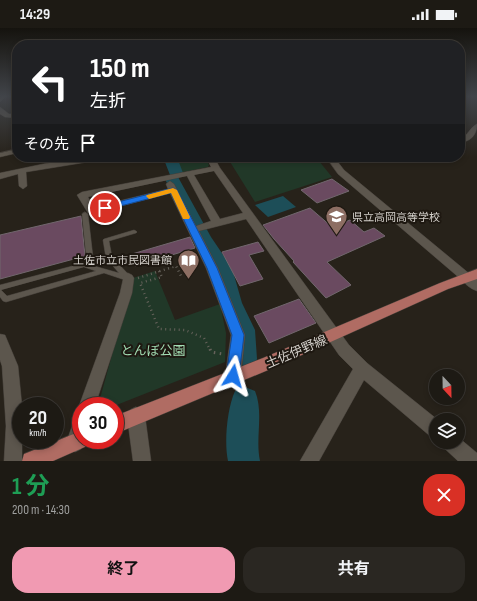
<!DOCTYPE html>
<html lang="ja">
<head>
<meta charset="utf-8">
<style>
  :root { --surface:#1d1a14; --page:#2a2722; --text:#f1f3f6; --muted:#a0a1a0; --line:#3b3834; --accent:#f19ab2 }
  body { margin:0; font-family:"Sofia Sans Condensed","Noto Sans JP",sans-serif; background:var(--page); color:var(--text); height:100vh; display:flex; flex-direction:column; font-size:15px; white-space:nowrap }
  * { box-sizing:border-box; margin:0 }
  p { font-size:13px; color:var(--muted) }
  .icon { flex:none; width:22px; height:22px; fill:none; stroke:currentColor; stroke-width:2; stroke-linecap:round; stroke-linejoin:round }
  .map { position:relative; height:433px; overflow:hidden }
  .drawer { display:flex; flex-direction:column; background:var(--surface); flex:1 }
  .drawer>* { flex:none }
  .banner { position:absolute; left:12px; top:12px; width:453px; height:122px; border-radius:16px; box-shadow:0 2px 6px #0003,0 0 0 1px var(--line); background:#202124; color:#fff; overflow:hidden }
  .needle { width:26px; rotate:158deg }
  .fabs { position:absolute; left:429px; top:341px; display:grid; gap:8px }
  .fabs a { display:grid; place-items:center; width:36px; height:36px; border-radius:50%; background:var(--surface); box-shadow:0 2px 6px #0003,0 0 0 1px var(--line); font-size:20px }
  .speed { position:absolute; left:12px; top:369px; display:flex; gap:8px; font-size:20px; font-weight:700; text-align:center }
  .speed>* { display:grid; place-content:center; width:52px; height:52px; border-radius:50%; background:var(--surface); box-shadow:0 2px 6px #0003,0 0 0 1px var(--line); line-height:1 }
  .speed small { font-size:10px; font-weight:400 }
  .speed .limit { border:6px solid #d22; background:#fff; color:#111 }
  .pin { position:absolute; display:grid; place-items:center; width:34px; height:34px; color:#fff; margin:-17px; border:2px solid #fff; border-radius:50%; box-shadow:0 1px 4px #0007 }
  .me { position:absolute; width:44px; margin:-22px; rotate:8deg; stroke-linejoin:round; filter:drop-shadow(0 0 3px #0008) }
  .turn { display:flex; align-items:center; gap:14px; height:84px; padding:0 12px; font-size:18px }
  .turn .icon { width:52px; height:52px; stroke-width:2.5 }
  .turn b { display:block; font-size:28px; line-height:34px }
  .then { display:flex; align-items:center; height:38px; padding:0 12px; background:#0003; gap:8px; font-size:15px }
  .round { display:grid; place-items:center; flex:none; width:42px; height:42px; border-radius:16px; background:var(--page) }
  .head { display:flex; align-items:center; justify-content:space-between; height:68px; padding:0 12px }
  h1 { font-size:24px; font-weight:700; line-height:30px; color:#1e9e55 }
  .primary-button { display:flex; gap:8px; margin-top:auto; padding:8px 12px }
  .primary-button a { flex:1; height:46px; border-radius:16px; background:var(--accent); color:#111; font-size:16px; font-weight:700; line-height:46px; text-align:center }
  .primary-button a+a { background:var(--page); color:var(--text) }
  .status { display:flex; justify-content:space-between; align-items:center; height:28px; padding:0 20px; background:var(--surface); direction:ltr }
  .status svg { height:11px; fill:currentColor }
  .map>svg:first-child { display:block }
  .green { fill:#213828 }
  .water { fill:#1d4e58 }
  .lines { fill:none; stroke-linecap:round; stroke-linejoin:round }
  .river { fill:#1d4e58; fill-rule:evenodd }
  .building { fill:#6a4a60; stroke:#71676d }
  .service-casing { stroke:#433e38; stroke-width:1 }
  .minor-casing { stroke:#433e38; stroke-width:1 }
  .tertiary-casing { stroke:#433e38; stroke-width:1 }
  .secondary-casing { stroke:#433e38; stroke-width:1 }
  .primary-casing { stroke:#433e38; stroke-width:1 }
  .path-far1 { stroke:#67635c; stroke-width:2.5; stroke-dasharray:1 3.5; stroke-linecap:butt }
  .path { stroke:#67635c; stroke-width:3; stroke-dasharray:1.5 4.5; stroke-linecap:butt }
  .service { fill:#5c564d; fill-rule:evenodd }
  .minor { fill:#5c564d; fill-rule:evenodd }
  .tertiary { fill:#5c564d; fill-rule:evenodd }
  .secondary { fill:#5c564d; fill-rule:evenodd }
  .primary { fill:#b06c63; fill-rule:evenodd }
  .route { fill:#1a73e8; stroke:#114b97 }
  .slow { fill:#f59e0b }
  .labels { text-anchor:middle; stroke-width:4; stroke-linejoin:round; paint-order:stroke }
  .poi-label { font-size:11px; fill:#d4d0cb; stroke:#1e1811; text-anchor:start }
  .near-park-label { font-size:13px; fill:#a3deb4; stroke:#1e1811 }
  .near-street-label { font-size:13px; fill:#d4d0cb; stroke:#1e1811 }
</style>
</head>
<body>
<div class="status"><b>14:29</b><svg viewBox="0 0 49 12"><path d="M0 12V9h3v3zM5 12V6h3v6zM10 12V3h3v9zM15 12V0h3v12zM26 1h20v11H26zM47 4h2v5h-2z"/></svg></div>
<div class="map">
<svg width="477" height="433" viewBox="0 0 477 433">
  <rect width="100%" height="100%" fill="#27221a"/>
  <g class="green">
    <polygon points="182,129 205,129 209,137 208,139 179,145 173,131"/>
    <polygon points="227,129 318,129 319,133 332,149 255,174"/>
    <polygon points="155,243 175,292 220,276 226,305 225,334 114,378 98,378 133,250"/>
  </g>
  <polygon class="water" points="283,168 296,179 268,189 255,177"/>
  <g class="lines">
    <g class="river">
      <polygon points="163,129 177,129 183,145 181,148 178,149 211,209 232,240 242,275 255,302 257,331 253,340 244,343 235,340 231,331 231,302 220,275 212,241 194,212 165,151 167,148 170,147"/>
      <path d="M245,359L255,363C264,385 255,410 260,433H228C224,414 227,381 235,363Z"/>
    </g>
  </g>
  <g class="building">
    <polygon points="332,151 349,163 317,175 301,162"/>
    <polygon points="310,180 332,199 350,192 364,204 374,200 385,208 327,234 351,257 326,270 293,234 294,233 274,211 263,197"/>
    <polygon points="81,188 85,228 0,251 0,207"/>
    <polygon points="190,209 195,220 135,238 132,226"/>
    <polygon points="258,214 264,223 249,227 263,251 240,258 222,224"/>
    <polygon points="299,271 316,295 269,315 254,288"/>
  </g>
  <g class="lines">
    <defs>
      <path id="service" d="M85,184L88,186L94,238L119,245L106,230L103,212L104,211L134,202L136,203L137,204L136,205L109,213L112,229L130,248L131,250L130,252L128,253L104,245L6,274L3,273L0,269V257L84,235L87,236L82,186ZM84,239L96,243L7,268L1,262Z"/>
      <g id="minor">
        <polygon points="0,69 5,69 0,74"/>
        <polygon points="0,79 9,86 17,86 17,90 5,89 0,86"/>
        <path d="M477,96C477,107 471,113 460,115V111C468,108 470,99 477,96Z"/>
        <polygon points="17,121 17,125 0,129 0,125"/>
        <polygon points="89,129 110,129 106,131 26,144 27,158 23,161 19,158 18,146 0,151 0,145 43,136"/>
        <path d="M206,129H214L220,140L349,317L367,335L438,392H436V411L430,408L364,352L319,433H300L353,341L339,327L246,191L199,203L218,240L245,307L241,348L239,353L233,356L227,353L225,348L231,307L206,240L170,165L91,186L88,185L77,167L82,164L211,139ZM214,143L243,185L220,191L194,147ZM187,148L211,193L196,198L174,156L170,153L166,156L168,161L94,179L88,169Z"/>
        <polygon points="128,245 132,247 134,250 132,265 95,378 81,378 81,384 79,378 120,265 124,247"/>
        <polygon points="0,306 5,307 18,338 22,378 22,433 4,433 6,398 2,338 0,332"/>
        <polygon points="136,379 142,382 145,388 151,433 133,433 127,388 130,382"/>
        <polygon points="81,387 81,412 85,412 81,421 75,424 69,421 66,415 75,390"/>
        <polygon points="458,409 477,425 477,433 458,433 444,420 441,414 458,414"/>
      </g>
      <path id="tertiary" d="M467,245L477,251V263C471,261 464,256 461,250L463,247Z"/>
      <polygon id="secondary" points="326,129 334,129 344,142 471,247 473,250 471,253 467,255 463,253 338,146"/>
      <g id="primary">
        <polygon points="477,241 477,251 448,261 273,340 115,406 115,388 263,330 440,255"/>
        <polygon points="81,403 81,412 90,412 87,418 53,433 22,433 24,426"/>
      </g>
    </defs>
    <use href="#service" class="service-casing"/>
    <use href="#minor" class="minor-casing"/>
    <use href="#tertiary" class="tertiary-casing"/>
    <use href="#secondary" class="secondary-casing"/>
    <use href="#primary" class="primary-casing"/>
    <g class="path-far1">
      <polyline points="159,243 162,249 140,255 159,301 185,302 204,310 210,322"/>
      <polyline points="138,250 176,238 182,250"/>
    </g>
    <polyline class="path" points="210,321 211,324 223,326"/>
    <use href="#service" class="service"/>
    <use href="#minor" class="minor"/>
    <use href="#tertiary" class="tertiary"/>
    <use href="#secondary" class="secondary"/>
    <use href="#primary" class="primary"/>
  </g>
  <linearGradient id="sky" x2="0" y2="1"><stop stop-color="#15130e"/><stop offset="0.53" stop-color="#414449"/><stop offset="1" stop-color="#414449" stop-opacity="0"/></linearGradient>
  <rect width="477" height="129" fill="url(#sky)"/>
  <polygon class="route" points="173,160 177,162 217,240 244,307 239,348 238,353 233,355 228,353 226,348 232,307 207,240 171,165 105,182 101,180 102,178"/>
  <polygon class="slow" points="173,160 177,162 190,189 189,191 183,191 171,165 149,171 146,168 147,167"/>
  <defs>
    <symbol id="school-pin" viewBox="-11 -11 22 30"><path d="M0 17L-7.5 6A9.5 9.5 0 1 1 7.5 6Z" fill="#8d6e63" stroke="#1e1811"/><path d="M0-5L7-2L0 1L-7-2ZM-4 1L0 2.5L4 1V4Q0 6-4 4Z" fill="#fff"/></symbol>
    <symbol id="library-pin" viewBox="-11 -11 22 30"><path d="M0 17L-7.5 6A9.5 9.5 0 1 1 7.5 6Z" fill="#8d6e63" stroke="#1e1811"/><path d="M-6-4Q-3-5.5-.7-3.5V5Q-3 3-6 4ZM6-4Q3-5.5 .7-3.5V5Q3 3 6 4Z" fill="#fff"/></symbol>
  </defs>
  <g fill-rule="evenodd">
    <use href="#school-pin" x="324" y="176" width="25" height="34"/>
    <use href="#library-pin" x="176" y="220" width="25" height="34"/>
  </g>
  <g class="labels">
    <g class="poi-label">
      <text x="352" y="193">県立高岡高等学校</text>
      <text x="172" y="236" text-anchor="end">土佐市立市民図書館</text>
    </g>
    <g class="near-park-label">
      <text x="153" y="327">とんぼ公園</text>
    </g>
    <g class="near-street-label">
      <text transform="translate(296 323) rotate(-23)" y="5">土佐伊野線</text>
    </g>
  </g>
</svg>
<div class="fabs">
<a><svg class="needle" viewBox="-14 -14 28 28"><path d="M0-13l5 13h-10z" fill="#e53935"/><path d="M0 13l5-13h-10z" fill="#a0a1a0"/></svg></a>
<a><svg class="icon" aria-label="layers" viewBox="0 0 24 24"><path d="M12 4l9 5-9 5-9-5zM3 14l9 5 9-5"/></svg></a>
</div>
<div class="speed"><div>20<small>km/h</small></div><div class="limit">30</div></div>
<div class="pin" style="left:105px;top:180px;background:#d93025"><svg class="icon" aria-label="arrive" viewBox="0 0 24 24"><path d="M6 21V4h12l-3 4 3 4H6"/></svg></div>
<svg class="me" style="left:233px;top:348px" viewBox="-20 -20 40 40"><path d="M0-17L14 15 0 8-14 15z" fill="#1a73e8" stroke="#fff" stroke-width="4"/></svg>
<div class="banner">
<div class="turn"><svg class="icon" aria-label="left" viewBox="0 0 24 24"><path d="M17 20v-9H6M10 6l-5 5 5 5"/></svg><div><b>150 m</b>左折</div></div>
<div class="then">その先<svg class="icon" aria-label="arrive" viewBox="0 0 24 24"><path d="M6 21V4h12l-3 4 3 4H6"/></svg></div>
</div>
</div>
<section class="drawer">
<div class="head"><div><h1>1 分</h1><p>200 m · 14:30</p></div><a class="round" style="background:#d93025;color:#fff"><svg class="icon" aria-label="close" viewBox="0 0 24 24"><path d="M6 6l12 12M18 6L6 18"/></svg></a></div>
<div class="primary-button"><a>終了</a><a>共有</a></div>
</section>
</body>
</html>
